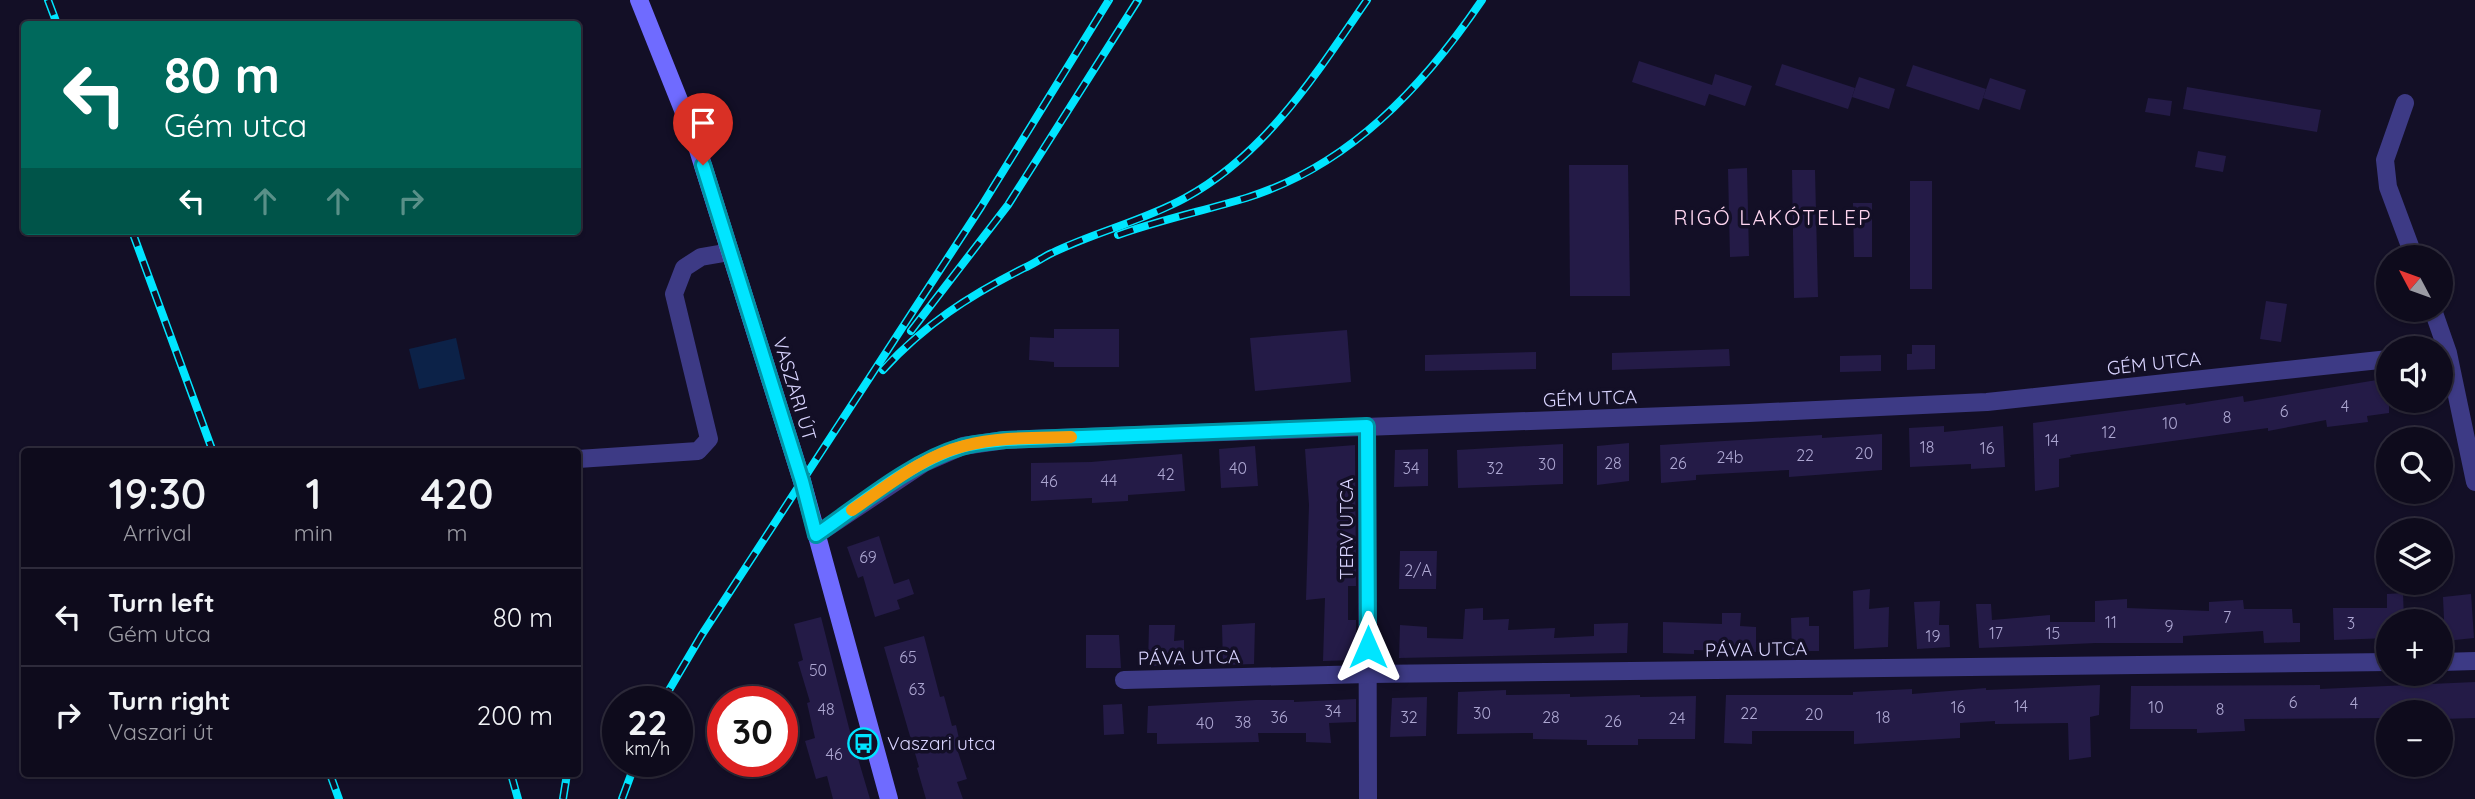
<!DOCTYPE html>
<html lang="en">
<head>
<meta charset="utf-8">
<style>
  :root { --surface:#0e0b1c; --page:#171425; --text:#f1f3f6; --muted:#9b9ba3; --line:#2e2b3b }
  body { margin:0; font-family:Quicksand,sans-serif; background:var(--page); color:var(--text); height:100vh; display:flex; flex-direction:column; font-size:26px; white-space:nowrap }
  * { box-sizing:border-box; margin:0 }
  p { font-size:23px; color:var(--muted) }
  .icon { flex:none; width:38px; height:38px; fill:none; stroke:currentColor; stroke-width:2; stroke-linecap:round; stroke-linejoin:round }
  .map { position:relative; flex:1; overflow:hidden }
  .sheet { position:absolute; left:21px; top:448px; width:560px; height:329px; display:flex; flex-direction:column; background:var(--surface); border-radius:7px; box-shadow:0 2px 5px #0004,0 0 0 2px var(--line) }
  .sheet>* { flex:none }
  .top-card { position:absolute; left:21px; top:21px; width:560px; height:214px; border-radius:7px; box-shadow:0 2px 5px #0004,0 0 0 2px var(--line); background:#00695c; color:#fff; overflow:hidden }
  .needle { width:46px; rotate:311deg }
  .fabs { position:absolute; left:2376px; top:245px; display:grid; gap:14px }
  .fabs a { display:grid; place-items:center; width:77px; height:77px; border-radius:50%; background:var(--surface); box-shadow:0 2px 5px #0004,0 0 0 2px var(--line); font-size:35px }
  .speed { position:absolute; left:602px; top:686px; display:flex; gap:14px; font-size:35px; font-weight:700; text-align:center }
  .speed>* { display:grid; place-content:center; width:91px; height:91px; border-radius:50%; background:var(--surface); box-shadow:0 2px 5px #0004,0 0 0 2px var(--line); line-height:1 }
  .speed small { font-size:18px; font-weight:400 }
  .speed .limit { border:10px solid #d22; background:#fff; color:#111 }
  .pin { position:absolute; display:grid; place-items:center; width:60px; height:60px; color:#fff; margin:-72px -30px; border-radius:50% 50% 50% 0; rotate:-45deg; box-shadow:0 0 7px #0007 }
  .pin .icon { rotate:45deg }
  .me { position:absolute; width:77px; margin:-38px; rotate:0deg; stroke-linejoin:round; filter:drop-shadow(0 0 5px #0008) }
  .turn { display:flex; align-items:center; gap:24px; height:147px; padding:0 28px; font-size:32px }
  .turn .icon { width:91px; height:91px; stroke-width:2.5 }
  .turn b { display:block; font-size:49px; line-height:60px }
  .lanes { display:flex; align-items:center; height:66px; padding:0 28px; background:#0003; justify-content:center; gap:35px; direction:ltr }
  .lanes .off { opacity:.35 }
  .eta { display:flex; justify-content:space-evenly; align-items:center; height:119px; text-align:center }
  .eta b { font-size:42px; font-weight:600; line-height:49px }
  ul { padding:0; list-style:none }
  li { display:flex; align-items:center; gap:21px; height:98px; padding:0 28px; border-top:2px solid var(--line) }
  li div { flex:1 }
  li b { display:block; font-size:26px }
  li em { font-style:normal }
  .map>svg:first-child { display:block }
  .water { fill:#0c2248 }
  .building { fill:#241b47 }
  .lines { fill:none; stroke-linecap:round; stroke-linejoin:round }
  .minor { stroke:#3d3a85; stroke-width:18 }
  .secondary { stroke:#6f6bff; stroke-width:18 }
  .rail-casing { stroke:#00e5ff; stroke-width:8 }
  .rail { stroke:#130f26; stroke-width:5; stroke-dasharray:16; stroke-linecap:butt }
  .route-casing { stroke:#0095a6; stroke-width:18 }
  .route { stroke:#00e5ff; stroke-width:12 }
  .slow { stroke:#f59e0b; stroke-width:12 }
  .labels { text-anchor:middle; stroke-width:7; stroke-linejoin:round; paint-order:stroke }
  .number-label { font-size:16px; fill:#aca6d1 }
  .street-label { font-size:19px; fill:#d9d4ff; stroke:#130f26 }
  .poi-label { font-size:19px; fill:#d9d4ff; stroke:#130f26; text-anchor:start }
  .neighbourhood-label { font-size:21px; letter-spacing:2px; fill:#ffd6f0; stroke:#130f26 }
</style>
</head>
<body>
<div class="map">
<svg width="2475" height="799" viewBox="0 0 2475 799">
  <rect width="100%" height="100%" fill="#130f26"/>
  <polygon class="water" points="456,338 465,379 419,389 409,349"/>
  <g class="building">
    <polygon points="1639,61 1712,85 1715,74 1752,86 1745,106 1709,94 1705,106 1632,82"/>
    <polygon points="1782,64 1855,88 1848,109 1775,85"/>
    <polygon points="1913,65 1986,89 1979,110 1906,86"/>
    <polygon points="1859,77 1895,89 1889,109 1852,97"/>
    <polygon points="1990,78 2026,90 2020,110 1983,98"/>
    <polygon points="2187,87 2321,110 2317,132 2183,109"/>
    <polygon points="2148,98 2172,101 2170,116 2145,112"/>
    <polygon points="2198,151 2226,156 2223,172 2195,167"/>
    <polygon points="1569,165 1628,165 1630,296 1570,296"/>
    <polygon points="1747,168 1749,256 1730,257 1728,169"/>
    <polygon points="1792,170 1815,170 1818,297 1794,298"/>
    <rect x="1910" y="181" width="22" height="108"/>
    <polygon points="1853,203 1872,203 1872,257 1854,257"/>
    <polygon points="2266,301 2287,304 2281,342 2260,339"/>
    <polygon points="1054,329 1119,329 1119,367 1054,367 1054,362 1029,360 1030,337 1054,338"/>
    <polygon points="1347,330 1351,382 1255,391 1250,338"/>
    <polygon points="1912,345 1935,345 1935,369 1907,370 1907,354 1912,354"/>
    <polygon points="1729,349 1730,366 1612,370 1612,353"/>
    <polygon points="1536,352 1536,369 1425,371 1425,355"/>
    <polygon points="1881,355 1881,371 1840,372 1840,356"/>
    <polygon points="2389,378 2389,413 2367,416 2368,422 2327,427 2326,420 2268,431 2268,428 2070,455 2071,457 2059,459 2059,487 2035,491 2033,423 2185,403 2186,405 2243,396 2244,402"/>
    <polygon points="1944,426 1944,432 2003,426 2005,467 1971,469 1971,464 1910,467 1909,428"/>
    <polygon points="1882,434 1882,470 1789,477 1789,470 1696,475 1696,480 1661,483 1660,445 1822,435 1822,438"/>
    <polygon points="1629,443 1629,481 1597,485 1597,446"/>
    <polygon points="1563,444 1563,484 1458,488 1457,450"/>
    <polygon points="1355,445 1356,586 1348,586 1348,620 1356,620 1356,660 1323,661 1325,598 1306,600 1309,505 1305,449"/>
    <polygon points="1255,446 1258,486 1221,488 1219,449"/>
    <polygon points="1428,449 1428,486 1394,487 1395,450"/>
    <polygon points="1182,454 1185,491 1128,495 1128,501 1092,503 1092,498 1031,501 1031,463 1091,462"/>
    <polygon points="879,536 894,584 909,579 914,594 897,600 900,609 875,617 863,576 858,578 847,547"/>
    <polygon points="1400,551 1437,551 1436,589 1399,589"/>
    <polygon points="1870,589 1869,609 1889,607 1888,647 1854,649 1853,591"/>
    <polygon points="2403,593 2404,621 2389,621 2389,638 2334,640 2333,608 2387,608 2387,594"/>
    <polygon points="2471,594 2474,638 2445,641 2443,597"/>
    <polygon points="2127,599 2127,608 2209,611 2209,602 2243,600 2244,609 2292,609 2293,623 2300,623 2300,642 2264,643 2263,631 2183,636 2183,643 2096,643 1979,648 1976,604 1991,604 1992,620 2050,615 2050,622 2095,622 2095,601"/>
    <polygon points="1940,601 1939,625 1949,625 1950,647 1917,649 1914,602"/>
    <polygon points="1483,608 1483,620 1509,619 1508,630 1555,628 1554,638 1594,636 1594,624 1628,623 1627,653 1399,658 1400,625 1427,627 1427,638 1463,639 1465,609"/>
    <polygon points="1722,613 1741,613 1740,626 1756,627 1756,652 1694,650 1694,654 1663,653 1663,622 1722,624"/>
    <polygon points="821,617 849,728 870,799 833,799 827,776 816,779 805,741 815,738 807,703 810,702 798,662 803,660 794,624"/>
    <polygon points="1809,617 1809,626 1819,626 1819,651 1792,651 1791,618"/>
    <polygon points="1255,623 1254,664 1223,665 1222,625"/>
    <polygon points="1149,625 1175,625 1174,641 1184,640 1184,665 1148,666"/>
    <polygon points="1086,635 1119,635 1121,668 1086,668"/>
    <polygon points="924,636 940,697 944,696 952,726 956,725 961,748 957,749 967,779 957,782 963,799 926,799 917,768 919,767 884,647"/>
    <polygon points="2475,682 2475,718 2441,719 2441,712 2389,712 2389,718 2244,719 2245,731 2197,733 2197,729 2130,729 2131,686 2320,685 2320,689"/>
    <polygon points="2100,685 2099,715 2090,717 2091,757 2069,760 2068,723 1995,724 1995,721 1960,723 1960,738 1854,744 1854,731 1752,731 1752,744 1724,743 1726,695 1853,695 1853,692 1912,689 1912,694 1986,688 1986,690"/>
    <polygon points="1506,690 1506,695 1570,694 1570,697 1640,695 1640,697 1696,696 1695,739 1638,739 1638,745 1587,745 1587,740 1533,739 1533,733 1457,734 1458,692"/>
    <polygon points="1427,697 1426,736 1390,737 1392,698"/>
    <polygon points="1356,699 1356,722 1329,723 1331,743 1306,742 1306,733 1258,733 1259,742 1157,744 1157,733 1147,733 1148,706 1256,700 1294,700 1294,702"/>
    <polygon points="1122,704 1124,734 1104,735 1103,705"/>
  </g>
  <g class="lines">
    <g class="minor">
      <polyline points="2405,103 2385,160 2388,187 2414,257"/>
      <polyline points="2433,310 2448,353 2475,482"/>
      <polyline points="1367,426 1368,799"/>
      <polyline points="578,459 698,451 709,439 674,294 684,268 701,257 730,252"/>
      <polyline points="816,535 924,463 963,446 1005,440 1749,413 1987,402 2389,359"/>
      <polyline points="2441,662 2475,661"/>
      <polyline points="1124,680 1368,674 2389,662"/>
    </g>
    <polyline class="secondary" points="639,0 695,140 802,481 889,799"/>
    <defs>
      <g id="rail">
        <polyline points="48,0 57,24"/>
        <polyline points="132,231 213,452"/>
        <path d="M1118,235C1160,220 1203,211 1246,198C1349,166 1423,87 1482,0"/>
        <polyline points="911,331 1008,205 1138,0"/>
        <path d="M883,370C925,324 969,296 1024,268C1034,264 1043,257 1052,253C1095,232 1143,221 1185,198C1266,154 1316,74 1367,0"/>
        <polyline points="662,702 701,636 981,207 1109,0"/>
        <polyline points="330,774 339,799"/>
        <polyline points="511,774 518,799"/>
        <polyline points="563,799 567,774"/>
        <polyline points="622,799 636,761"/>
      </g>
    </defs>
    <use href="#rail" class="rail-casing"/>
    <use href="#rail" class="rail"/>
  </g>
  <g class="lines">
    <defs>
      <path id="route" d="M703,165L802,481L816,535C860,505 910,462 961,447C975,443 990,442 1005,440L1367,426L1368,647"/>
    </defs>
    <use href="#route" class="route-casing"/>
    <use href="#route" class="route"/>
    <path class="slow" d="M852,510C886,487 923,456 964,446C998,437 1035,438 1071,437"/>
  </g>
  <defs>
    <symbol id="bus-ring" viewBox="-11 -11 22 22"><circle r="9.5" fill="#130f26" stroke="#00e5ff" stroke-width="1.5"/><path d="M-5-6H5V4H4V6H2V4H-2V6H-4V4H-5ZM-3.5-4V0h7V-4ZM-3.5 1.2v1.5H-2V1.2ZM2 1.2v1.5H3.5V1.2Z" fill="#00e5ff"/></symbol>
  </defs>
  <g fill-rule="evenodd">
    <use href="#bus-ring" x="846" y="726" width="35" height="35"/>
  </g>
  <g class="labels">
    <g class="number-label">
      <text x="2345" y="412">4</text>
      <text x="2284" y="417">6</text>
      <text x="2227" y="423">8</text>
      <text x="2170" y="429">10</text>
      <text x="2109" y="438">12</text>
      <text x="2052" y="446">14</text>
      <text x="1927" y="453">18</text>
      <text x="1987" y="454">16</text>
      <text x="1864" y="459">20</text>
      <text x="1805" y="461">22</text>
      <text x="1730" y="463">24b</text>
      <text x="1613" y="469">28</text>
      <text x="1678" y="469">26</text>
      <text x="1547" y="470">30</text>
      <text x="1238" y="474">40</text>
      <text x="1411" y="474">34</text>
      <text x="1495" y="474">32</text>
      <text x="1166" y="480">42</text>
      <text x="1109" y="486">44</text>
      <text x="1049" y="487">46</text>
      <text x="868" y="563">69</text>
      <text x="1418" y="576">2/A</text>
      <text x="2227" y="623">7</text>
      <text x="2111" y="628">11</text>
      <text x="2351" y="629">3</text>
      <text x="2169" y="632">9</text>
      <text x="1996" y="639">17</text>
      <text x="2053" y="639">15</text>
      <text x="1933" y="642">19</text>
      <text x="908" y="663">65</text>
      <text x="818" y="676">50</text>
      <text x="917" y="695">63</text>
      <text x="2293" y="708">6</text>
      <text x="2354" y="709">4</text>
      <text x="2021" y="712">14</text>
      <text x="1958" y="713">16</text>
      <text x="2156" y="713">10</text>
      <text x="826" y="715">48</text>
      <text x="2220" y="715">8</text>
      <text x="1333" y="717">34</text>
      <text x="1482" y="719">30</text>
      <text x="1749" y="719">22</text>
      <text x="1814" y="720">20</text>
      <text x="1279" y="723">36</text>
      <text x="1409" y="723">32</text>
      <text x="1551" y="723">28</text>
      <text x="1883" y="723">18</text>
      <text x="1677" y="724">24</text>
      <text x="1613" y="727">26</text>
      <text x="1243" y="728">38</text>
      <text x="1205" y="729">40</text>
      <text x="834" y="760">46</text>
    </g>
    <g class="street-label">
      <text transform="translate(2154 363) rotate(-6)" y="7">GÉM UTCA</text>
      <text transform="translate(795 389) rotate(73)" y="7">VASZARI ÚT</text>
      <text transform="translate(1590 398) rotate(-2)" y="7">GÉM UTCA</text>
      <text transform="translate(1346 529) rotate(-90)" y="7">TERV UTCA</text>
      <text transform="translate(1756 649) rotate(-1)" y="7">PÁVA UTCA</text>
      <text transform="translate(1189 657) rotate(-1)" y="7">PÁVA UTCA</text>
    </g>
    <g class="poi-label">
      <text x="887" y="750">Vaszari utca</text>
    </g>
    <g class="neighbourhood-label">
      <text x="1773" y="225">RIGÓ LAKÓTELEP</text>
    </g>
  </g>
</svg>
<div class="fabs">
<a><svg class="needle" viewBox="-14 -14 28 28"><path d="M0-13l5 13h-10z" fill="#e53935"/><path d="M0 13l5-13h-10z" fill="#9b9ba3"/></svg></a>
<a><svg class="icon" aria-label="sound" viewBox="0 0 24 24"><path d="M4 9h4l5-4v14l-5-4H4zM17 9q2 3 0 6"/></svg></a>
<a><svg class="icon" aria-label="search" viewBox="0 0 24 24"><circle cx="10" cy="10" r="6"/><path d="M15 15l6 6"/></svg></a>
<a><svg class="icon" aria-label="layers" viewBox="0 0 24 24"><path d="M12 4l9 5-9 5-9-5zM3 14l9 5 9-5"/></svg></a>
<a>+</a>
<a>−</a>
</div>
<div class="speed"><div>22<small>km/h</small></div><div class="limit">30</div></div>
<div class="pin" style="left:703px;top:165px;background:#d93025"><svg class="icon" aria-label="arrive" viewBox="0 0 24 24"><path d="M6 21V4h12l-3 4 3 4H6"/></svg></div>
<svg class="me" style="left:1368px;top:647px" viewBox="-20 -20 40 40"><path d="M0-17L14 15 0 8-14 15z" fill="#00e5ff" stroke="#fff" stroke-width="4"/></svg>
<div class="top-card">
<div class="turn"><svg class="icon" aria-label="left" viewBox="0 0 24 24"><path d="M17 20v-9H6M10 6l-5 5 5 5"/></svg><div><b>80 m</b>Gém utca</div></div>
<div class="lanes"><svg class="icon" aria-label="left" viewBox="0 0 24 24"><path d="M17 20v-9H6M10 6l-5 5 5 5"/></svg><svg class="icon off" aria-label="ahead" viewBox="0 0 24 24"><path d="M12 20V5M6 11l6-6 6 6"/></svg><svg class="icon off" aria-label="ahead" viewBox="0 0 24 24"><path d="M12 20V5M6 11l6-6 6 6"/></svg><svg class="icon off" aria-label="right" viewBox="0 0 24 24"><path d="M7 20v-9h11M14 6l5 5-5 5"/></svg></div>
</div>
<section class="sheet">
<div class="eta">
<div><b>19:30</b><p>Arrival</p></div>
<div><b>1</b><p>min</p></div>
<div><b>420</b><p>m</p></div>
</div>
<ul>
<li><svg class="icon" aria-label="left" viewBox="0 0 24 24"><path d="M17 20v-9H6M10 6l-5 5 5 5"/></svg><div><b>Turn left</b><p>Gém utca</p></div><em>80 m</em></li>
<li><svg class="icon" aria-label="right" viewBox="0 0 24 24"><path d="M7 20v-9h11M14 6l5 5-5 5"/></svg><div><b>Turn right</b><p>Vaszari út</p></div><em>200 m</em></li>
</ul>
</section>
</div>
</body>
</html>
